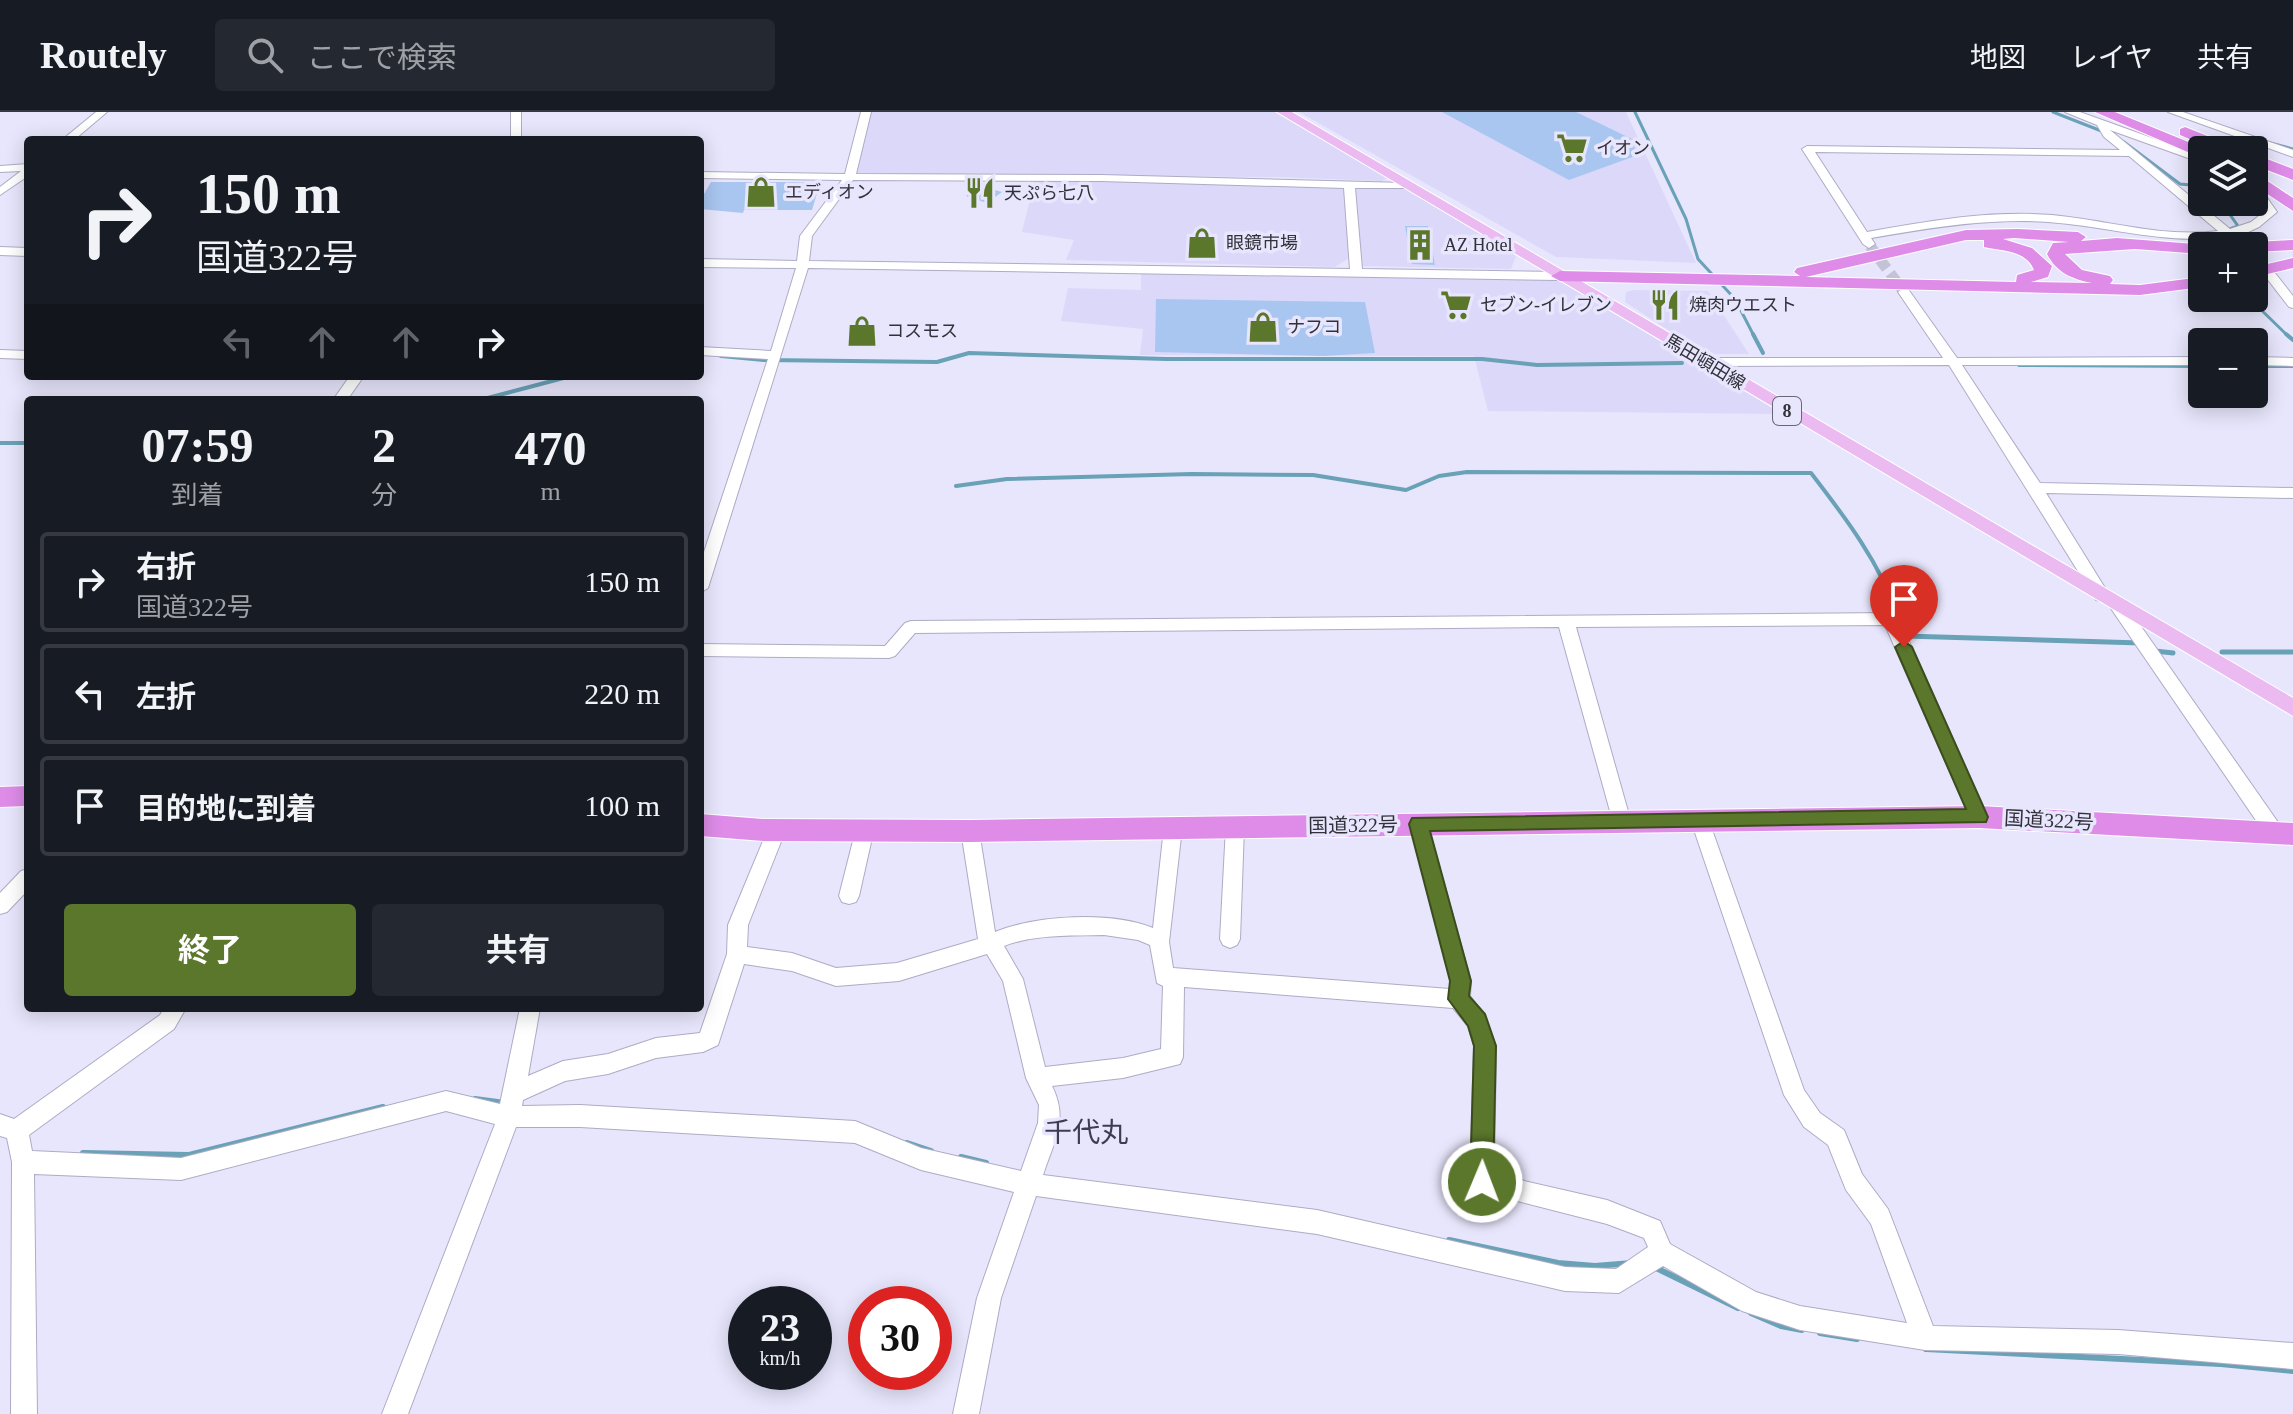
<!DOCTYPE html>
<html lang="ja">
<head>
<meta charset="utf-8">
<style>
  :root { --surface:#171b24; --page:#242831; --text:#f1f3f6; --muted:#9ea1a6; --line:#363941; --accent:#5b772c }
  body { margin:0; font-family:"Times New Roman","Noto Sans JP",serif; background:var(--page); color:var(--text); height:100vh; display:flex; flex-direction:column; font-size:30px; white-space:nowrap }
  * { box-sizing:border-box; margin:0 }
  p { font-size:26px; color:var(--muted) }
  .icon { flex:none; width:44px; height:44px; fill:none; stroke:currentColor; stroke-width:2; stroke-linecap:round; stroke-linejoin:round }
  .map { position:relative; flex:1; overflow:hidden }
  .sheet { position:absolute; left:24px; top:284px; width:680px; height:616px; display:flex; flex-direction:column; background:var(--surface); border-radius:8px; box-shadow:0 4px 20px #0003 }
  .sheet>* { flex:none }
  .top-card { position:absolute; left:24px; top:24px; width:680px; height:244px; border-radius:8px; box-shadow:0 4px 20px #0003; background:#171b24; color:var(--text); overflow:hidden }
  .tools { position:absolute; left:2188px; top:24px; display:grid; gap:16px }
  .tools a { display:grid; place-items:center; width:80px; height:80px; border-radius:8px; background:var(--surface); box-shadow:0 4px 20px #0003; font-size:40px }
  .speed { position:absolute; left:728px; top:1174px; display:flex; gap:16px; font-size:40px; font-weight:700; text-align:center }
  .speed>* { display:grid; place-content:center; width:104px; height:104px; border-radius:50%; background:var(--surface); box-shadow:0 4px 20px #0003; line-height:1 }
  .speed small { font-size:20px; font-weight:400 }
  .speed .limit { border:12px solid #d22; background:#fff; color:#111 }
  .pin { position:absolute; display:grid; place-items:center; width:68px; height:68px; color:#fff; margin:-82px -34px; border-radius:50% 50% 50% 0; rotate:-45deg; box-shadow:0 0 8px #0007 }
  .pin .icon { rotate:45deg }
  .me { position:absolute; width:88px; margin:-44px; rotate:1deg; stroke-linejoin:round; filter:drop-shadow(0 0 6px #0008) }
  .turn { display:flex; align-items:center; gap:28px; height:168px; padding:0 40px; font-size:36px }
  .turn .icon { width:104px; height:104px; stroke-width:2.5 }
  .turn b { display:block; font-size:56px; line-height:68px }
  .lanes { display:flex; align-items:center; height:76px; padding:0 40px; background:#0003; justify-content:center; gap:40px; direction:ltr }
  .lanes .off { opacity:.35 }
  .eta { display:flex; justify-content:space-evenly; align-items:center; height:136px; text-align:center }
  .eta b { font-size:48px; font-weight:700; line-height:56px }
  .button { display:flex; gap:16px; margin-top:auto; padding:16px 40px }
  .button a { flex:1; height:92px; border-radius:8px; background:var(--accent); color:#fff; font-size:32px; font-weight:700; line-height:92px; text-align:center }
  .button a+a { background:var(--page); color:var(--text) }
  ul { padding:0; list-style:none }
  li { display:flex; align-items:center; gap:24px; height:100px; margin:0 16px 12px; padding:0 24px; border:4px solid var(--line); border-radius:8px }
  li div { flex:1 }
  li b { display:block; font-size:30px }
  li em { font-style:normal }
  header { display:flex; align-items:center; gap:48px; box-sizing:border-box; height:112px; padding:0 40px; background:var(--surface); border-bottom:2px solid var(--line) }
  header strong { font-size:38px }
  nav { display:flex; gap:44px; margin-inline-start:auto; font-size:28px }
  .search { width:560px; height:72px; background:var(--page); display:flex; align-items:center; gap:20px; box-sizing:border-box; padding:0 28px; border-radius:8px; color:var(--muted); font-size:30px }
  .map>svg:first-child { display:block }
  .built { fill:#dbd8fa }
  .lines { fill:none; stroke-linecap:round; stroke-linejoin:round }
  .stream-far3 { stroke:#69a1b7; stroke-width:3 }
  .stream-far2 { stroke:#69a1b7; stroke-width:4 }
  .stream-far1 { stroke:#69a1b7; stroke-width:5 }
  .stream { stroke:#69a1b7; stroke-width:6 }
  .building { fill:#a9c6f0 }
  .minor-tunnel { stroke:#c4c2d5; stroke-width:11; stroke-dasharray:11 6; stroke-linecap:butt }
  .minor-casing { stroke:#aeabc5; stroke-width:2 }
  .major-casing { stroke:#fff; stroke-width:2 }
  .highway-casing { stroke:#fff; stroke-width:2 }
  .minor { fill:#fff; fill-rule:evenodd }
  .major { fill:#ebbaf1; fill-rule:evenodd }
  .highway { fill:#de8ce8; fill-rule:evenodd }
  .route { fill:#5b772c; stroke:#3b4d1d; stroke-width:2 }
  .labels { text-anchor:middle; stroke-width:7; stroke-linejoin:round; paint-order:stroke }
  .far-poi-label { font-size:18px; fill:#32313b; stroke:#e8e6fc; text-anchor:start }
  .far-street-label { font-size:18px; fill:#32313b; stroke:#e8e6fc }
  .shield { fill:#e8e6fc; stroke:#696775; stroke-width:2 }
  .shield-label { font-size:18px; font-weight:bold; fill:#32313b }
  .street-label { font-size:20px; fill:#32313b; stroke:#e8e6fc }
  .near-quarter-label { font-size:28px; fill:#3f3c52; stroke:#e8e6fc }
</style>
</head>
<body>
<header>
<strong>Routely</strong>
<div class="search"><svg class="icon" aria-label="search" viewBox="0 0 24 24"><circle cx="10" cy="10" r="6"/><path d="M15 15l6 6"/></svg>ここで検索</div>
<nav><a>地図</a><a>レイヤ</a><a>共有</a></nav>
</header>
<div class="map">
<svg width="2293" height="1302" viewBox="0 0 2293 1302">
  <rect width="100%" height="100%" fill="#e8e6fc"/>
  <g class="built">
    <polygon points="870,0 1274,0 1388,66 1382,69 1277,65 856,62"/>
    <polygon points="1299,0 1626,0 1696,151 1556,145"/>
    <polygon points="1035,67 1345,72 1349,146 1335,155 1066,148 1074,128 1022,120"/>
    <polygon points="1351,74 1404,76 1516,144 1511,157 1361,154"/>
    <polygon points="1141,160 1556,167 1783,302 1488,299 1474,244 1140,243 1143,217 1061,209 1068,176 1141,178"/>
    <polygon points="1634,178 1708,179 1749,242 1705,242 1625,190 1626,180"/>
  </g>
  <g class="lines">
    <g class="stream-far3">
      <polyline points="1635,0 1686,107 1698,147 1735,187 1754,224"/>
      <polyline points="2053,0 2104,20"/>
      <polyline points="2259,28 2293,37"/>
      <polyline points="2124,30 2180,72 2202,74"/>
      <polyline points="2225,38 2235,30 2249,27"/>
      <polyline points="2221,90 2238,114 2227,118"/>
      <polyline points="2254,180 2262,179"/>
      <polyline points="2249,186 2288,224"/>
    </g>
    <g class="stream-far2">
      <polyline points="1753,222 1763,241"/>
      <polyline points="2286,222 2293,228"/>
      <polyline points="721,244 764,248 937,250 969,241 1166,247 1482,247 1537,253 1682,251"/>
      <polyline points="2019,253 2202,254"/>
      <polyline points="2254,254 2293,254"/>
      <polyline points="237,288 262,288"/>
      <polyline points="480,288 571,264"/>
      <polyline points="0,331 28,331"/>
      <path d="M956,374L1007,367L1192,362L1313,363L1406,378L1439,364L1467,360L1811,361C1845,405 1880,451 1898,504"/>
    </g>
    <g class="stream-far1">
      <polyline points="1897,502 1900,510"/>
      <polyline points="1904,524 2141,531"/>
      <polyline points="2155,539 2173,541"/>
      <polyline points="2222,540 2293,540"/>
    </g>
    <g class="stream">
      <polyline points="475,987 505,991"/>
      <polyline points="907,1031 931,1039"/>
      <polyline points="83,1041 189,1043 383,995"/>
      <polyline points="961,1045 986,1051"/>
      <polyline points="1449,1128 1558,1151 1595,1154 1632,1151"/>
      <polyline points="1654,1155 1738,1196"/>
      <polyline points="1751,1201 1781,1214 1802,1218"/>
      <polyline points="1820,1221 1857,1227"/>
      <polyline points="1926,1237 2221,1252 2293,1259"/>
    </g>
  </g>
  <g class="building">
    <polygon points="1442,0 1576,0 1634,28 1635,44 1569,68"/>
    <polygon points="711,70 797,70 820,71 812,98 744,98 743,101 700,97 700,89"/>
    <polygon points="981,74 1002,80 987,91 966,84"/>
    <polygon points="1405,114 1428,114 1435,153 1412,152"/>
    <polygon points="1156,187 1365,190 1375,241 1324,244 1155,240"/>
  </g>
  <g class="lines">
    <g class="minor-tunnel">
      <polyline points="2235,129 2240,134"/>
      <polyline points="1870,134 1904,180"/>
      <polyline points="2254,148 2271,164"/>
    </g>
    <defs>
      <g id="minor">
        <polygon points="96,0 107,0 74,28 62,28"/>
        <rect x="511" y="0" width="10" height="28"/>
        <path d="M861,0H871L856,62L1101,63L1406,71L1410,72V76H1355L1362,157L1560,160L1566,164L1560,168L808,156L708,476L700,481V452L768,247L700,243V235L771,239L796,156L700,155V147L797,149L800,124L842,68L700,66V60L845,62ZM853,68L1101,69L1344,76L1350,157L809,149L812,124Z"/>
        <path d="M2065,0H2080L2202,44V51L2110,18L2230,117L2251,110L2265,99L2254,83V72L2258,73L2277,100L2259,115L2231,128L2225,125C2165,133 2107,114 2048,110C1988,106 1930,116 1871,126L1875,132L1869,136L1863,132L1802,37L1807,34L2120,38L2104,25L2097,13ZM1815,40L2129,44L2218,119C2163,126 2107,108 2052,103C1989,98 1929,109 1867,120Z"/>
        <polygon points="2168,0 2183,0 2293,38 2293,45"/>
        <polygon points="28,52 28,64 0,83 0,75 21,59 0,60 0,54"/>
        <polygon points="0,135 28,136 28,144 0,143"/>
        <polygon points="2271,160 2275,161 2293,184 2293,196 2289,195 2265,164"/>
        <polygon points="1904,176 1908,177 1957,246 2202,245 2202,253 1962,253 2040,371 2293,376 2293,386 2046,381 2110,484 2102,489 2096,488 1949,253 1707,254 1700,250 1707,246 1943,246 1898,180"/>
        <polygon points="0,238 28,239 28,247 0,246"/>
        <polygon points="2254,245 2293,246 2293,254 2254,253"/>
        <polygon points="350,264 364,264 347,288 333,288"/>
        <polygon points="2118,488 2124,490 2282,716 2284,721 2282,726 2268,726 2112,498 2110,494 2112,490"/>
        <polygon points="1891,501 1899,507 1988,705 1986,710 1972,710 1970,705 1885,513 1576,515 1631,710 1629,715 1615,715 1613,710 1559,515 915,521 895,544 889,546 700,544 700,532 885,534 905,511 911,509"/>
        <path d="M1700,702L1707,704L1709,709L1804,978L1820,1001L1844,1018L1862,1062L1888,1097L1933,1214L2118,1218L2293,1231V1257L2118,1242L1925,1238L1800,1218L1742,1199L1663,1154L1619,1181L1565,1179L1317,1122L1036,1084L1001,1186L979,1302H953L977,1186L1014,1080L921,1058L855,1031L580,1015H516L408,1302H382L495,1012L446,999L181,1068L34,1062L37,1302H11L12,1050L7,1026L0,1024V1002L14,1007L160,903L164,896H186L174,917L29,1023L32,1039L181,1046L446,979L500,992L520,896H540L528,964L563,949L608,942L656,926L700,921L727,842L728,813L768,717L770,712H784L786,717L748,813L747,835L792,841L836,856L897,851L978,827L961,719L963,714H977L979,719L995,820C1037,803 1111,799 1153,816L1164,716L1166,711H1180L1182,716L1169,830L1173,856L1450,877L1451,869L1410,712L1412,707H1426L1471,869L1470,884L1484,902L1496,934L1494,1062L1607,1088L1660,1109L1670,1132L1756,1180L1800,1194L1907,1211L1871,1112L1846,1078L1828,1033L1804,1015L1784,983L1691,709L1693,704ZM1104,823L1138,828L1150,833L1157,871L1163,874L1161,937L1123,946L1045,955L1023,867L1004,834C1035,822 1071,824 1104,823ZM987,842L1003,869L1026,966L1039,993L1038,1011L1021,1059L921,1036L855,1009L580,993L522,994L523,988L565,969L608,962L656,946L703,940L718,933L744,852L792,859L836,874L899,869ZM1184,875L1453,896L1468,914L1474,934L1470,1070L1474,1078L1607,1112L1644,1126L1648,1135L1616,1157L1565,1155L1317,1098L1043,1063C1054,1029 1069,1008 1052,974L1123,966L1180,952L1183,945Z"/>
        <polygon points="1235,708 1242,710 1244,715 1240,827 1237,833 1230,836 1223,833 1220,827 1226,715 1228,710"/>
        <polygon points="865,709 872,712 874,717 859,784 856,790 849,792 842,790 839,784 856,717 858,712"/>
        <polygon points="28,757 28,778 7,800 0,802 0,781 21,759"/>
      </g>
      <polygon id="major" points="1277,0 1292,0 2293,586 2293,604"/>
      <g id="highway">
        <polygon points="2095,0 2115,0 2208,38 2202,38 2202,46 2197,44"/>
        <polygon points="2185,15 2235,35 2238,38 2216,38 2180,23 2180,17"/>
        <polygon points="2254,42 2293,57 2293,68 2254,53"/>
        <polygon points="2254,60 2293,86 2293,99 2254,73"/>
        <path d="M2018,117L2078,120L2086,125L2081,129L2117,126L2208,133L2202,134V142L2135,137L2065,142L2082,158L2110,164L2113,168L2110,172L2140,173L2202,165V175L2140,183L1560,169L1551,164L1560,159L1800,164L1794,160L1797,156L1966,118ZM2014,126L2069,130L2053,131L2047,142C2057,161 2072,167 2092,171L2031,170L2048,165L2052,154L2032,136L2003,127ZM1966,128H1984V135C2002,139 2026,138 2034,158L2017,163L2016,170L1806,165Z"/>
        <polygon points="2293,128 2293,138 2254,140 2254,134 2246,134 2254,130"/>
        <polygon points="2293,146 2293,156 2254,165 2254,155"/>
        <polygon points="28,674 28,694 0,695 0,675"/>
        <polygon points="1979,694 2293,711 2293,733 1979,716 970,730 763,729 700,724 700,702 763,707 970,708"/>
      </g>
    </defs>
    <use href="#minor" class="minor-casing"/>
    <use href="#major" class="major-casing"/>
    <use href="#highway" class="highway-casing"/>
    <use href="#minor" class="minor"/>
    <use href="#major" class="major"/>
    <use href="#highway" class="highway"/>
  </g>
  <polygon class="route" points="1904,529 1912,535 1988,705 1986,710 1430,719 1471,869 1469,884 1485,902 1496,934 1493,1070 1490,1078 1482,1081 1473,1078 1470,1070 1474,934 1468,914 1448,887 1450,869 1409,712 1412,706 1966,697 1895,535"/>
  <defs>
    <symbol id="supermarket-bare" viewBox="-9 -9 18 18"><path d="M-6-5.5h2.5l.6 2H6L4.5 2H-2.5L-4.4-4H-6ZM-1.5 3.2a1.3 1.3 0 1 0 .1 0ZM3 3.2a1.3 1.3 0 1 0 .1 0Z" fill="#5b772c" stroke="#e8e6fc" stroke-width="2.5" paint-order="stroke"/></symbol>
    <symbol id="shop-bare" viewBox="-9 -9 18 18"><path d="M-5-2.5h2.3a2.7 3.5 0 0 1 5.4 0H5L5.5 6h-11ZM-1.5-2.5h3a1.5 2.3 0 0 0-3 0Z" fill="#5b772c" stroke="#e8e6fc" stroke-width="2.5" paint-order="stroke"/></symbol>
    <symbol id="restaurant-bare" viewBox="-9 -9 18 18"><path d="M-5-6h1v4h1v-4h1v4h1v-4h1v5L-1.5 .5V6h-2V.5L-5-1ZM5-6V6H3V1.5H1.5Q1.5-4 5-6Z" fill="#5b772c" stroke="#e8e6fc" stroke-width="2.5" paint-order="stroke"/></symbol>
    <symbol id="building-bare" viewBox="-9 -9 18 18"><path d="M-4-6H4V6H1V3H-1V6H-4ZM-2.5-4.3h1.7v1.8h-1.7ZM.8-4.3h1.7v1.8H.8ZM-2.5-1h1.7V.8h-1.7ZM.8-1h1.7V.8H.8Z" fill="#5b772c" stroke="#e8e6fc" stroke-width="2.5" paint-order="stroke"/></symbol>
  </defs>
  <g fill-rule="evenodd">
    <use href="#supermarket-bare" x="1550" y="14" width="44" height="44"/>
    <use href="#shop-bare" x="739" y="58" width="44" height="44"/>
    <use href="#restaurant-bare" x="958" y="59" width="44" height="44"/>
    <use href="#shop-bare" x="1180" y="109" width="44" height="44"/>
    <use href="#building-bare" x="1398" y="111" width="44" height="44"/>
    <use href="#supermarket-bare" x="1434" y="171" width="44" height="44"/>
    <use href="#restaurant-bare" x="1643" y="171" width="44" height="44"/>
    <use href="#shop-bare" x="1241" y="193" width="44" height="44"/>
    <use href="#shop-bare" x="840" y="197" width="44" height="44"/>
  </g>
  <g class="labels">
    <g class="far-poi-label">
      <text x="1596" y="42">イオン</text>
      <text x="785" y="86">エディオン</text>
      <text x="1004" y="87">天ぷら七八</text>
      <text x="1226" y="137">眼鏡市場</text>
      <text x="1444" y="139">AZ Hotel</text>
      <text x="1480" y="199">セブン-イレブン</text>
      <text x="1689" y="199">焼肉ウエスト</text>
      <text x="1287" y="221">ナフコ</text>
      <text x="886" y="225">コスモス</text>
    </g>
    <g class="far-street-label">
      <text transform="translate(1705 250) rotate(31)" y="6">馬田頓田線</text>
    </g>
    <rect class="shield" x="1773" y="285" width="28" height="28" rx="6"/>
    <g class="shield-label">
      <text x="1787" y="305">8</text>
    </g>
    <g class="street-label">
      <text transform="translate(2049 708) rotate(3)" y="7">国道322号</text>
      <text transform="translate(1353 713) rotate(-1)" y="7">国道322号</text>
    </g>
    <g class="near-quarter-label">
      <text x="1086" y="1030">千代丸</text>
    </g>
  </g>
</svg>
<div class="tools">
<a><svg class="icon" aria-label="layers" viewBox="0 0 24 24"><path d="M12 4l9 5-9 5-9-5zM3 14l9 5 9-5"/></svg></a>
<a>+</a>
<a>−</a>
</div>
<div class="speed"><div>23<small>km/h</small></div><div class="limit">30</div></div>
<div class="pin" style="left:1904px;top:535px;background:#d93025"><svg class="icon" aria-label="arrive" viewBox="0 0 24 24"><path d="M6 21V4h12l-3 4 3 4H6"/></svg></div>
<svg class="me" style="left:1482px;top:1070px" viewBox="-20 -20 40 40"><circle r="17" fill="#5b772c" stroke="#fff" stroke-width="3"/><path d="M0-11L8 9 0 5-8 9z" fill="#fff"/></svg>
<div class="top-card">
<div class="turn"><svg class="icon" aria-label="right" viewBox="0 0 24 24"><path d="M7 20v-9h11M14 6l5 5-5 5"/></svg><div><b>150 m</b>国道322号</div></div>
<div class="lanes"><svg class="icon off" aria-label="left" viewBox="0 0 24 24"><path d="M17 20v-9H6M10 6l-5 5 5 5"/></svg><svg class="icon off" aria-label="ahead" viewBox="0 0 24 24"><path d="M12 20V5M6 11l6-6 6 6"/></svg><svg class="icon off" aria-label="ahead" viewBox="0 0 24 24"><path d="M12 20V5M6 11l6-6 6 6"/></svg><svg class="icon" aria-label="right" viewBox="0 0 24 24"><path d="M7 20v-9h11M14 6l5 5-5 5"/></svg></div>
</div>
<section class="sheet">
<div class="eta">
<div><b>07:59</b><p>到着</p></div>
<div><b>2</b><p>分</p></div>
<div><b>470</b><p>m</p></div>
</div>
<ul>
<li><svg class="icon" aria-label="right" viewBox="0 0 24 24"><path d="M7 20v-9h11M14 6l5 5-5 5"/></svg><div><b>右折</b><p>国道322号</p></div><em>150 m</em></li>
<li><svg class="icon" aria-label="left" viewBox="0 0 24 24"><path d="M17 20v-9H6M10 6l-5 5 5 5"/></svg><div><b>左折</b></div><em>220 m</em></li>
<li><svg class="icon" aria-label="arrive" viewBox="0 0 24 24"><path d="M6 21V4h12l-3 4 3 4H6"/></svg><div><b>目的地に到着</b></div><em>100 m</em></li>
</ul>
<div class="button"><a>終了</a><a>共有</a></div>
</section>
</div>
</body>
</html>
